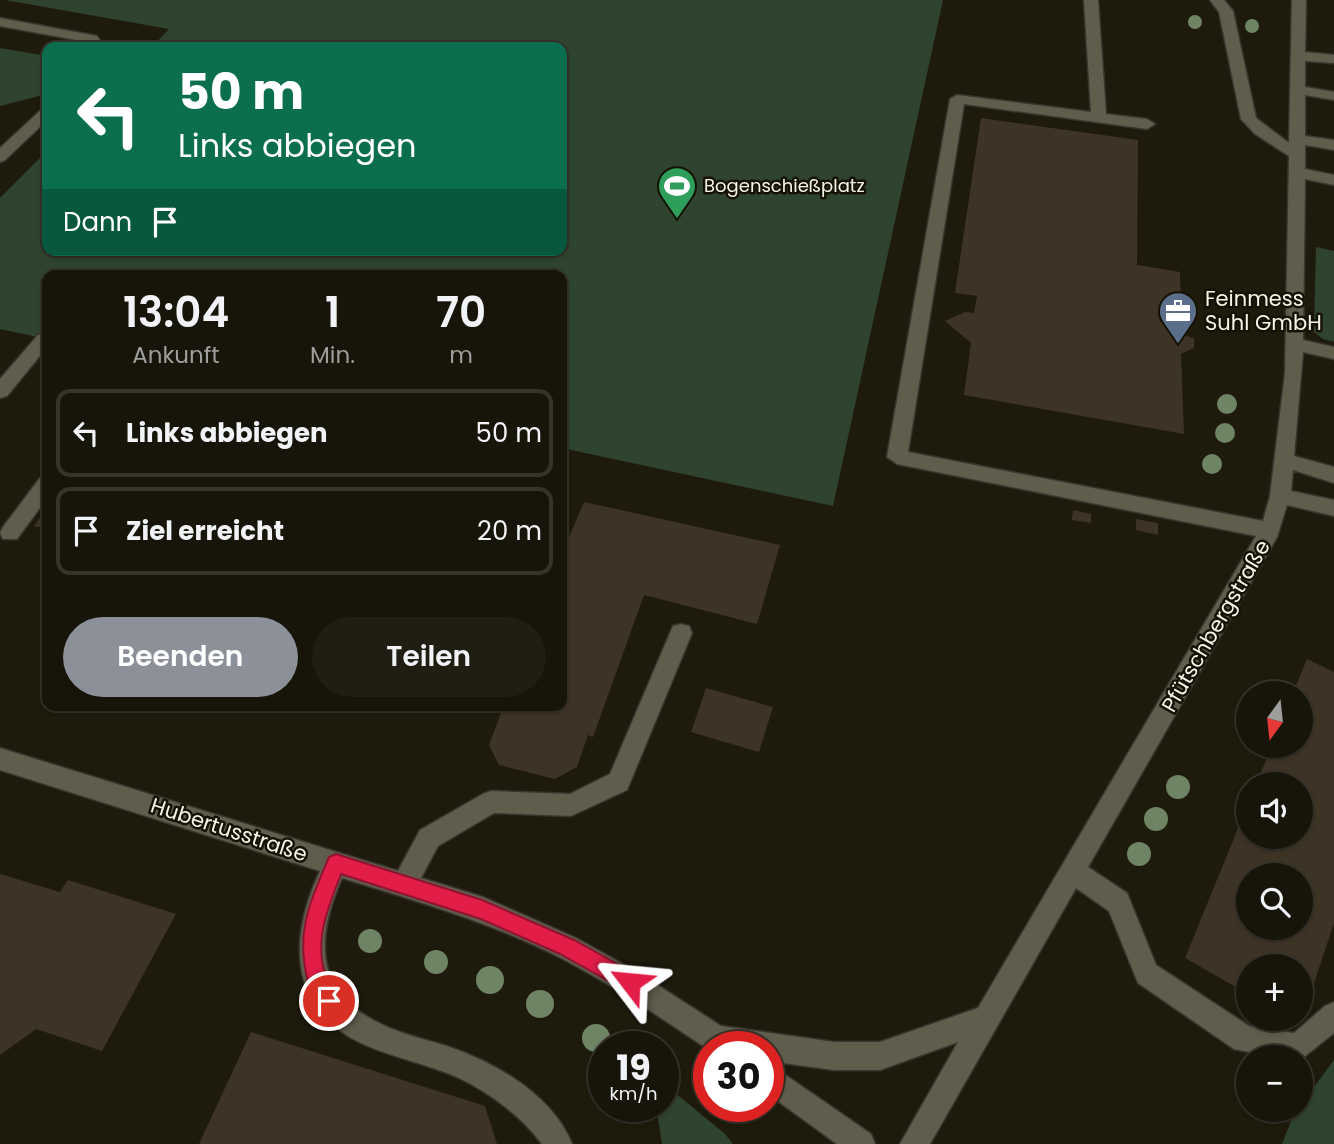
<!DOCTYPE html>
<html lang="de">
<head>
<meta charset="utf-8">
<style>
  :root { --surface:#171409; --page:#201d12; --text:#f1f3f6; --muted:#9e9e9c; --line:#36332a; --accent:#8c9099 }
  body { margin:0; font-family:Poppins,sans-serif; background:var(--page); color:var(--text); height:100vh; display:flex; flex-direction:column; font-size:26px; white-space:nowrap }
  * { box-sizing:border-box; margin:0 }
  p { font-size:23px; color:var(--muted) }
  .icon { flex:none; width:38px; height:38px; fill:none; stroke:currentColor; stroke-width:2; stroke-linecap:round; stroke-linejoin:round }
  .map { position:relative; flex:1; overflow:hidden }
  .drawer { position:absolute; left:42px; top:270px; width:525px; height:441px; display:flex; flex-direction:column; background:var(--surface); border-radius:14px; box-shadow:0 2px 5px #0004,0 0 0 2px var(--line) }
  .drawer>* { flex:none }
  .hud { position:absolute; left:42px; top:42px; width:525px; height:214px; border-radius:14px; box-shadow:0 2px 5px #0004,0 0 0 2px var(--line); background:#0b6e4f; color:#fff; overflow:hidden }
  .needle { width:46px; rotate:195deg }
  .fabs { position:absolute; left:1236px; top:681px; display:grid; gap:14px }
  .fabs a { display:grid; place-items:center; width:77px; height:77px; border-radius:50%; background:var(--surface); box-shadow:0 2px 5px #0004,0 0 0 2px var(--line); font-size:35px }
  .speed { position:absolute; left:588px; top:1031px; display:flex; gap:14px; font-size:35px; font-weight:700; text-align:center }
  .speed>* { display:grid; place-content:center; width:91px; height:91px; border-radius:50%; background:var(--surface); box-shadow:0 2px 5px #0004,0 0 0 2px var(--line); line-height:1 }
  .speed small { font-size:18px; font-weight:400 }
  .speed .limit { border:10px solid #d22; background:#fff; color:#111 }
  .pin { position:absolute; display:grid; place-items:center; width:60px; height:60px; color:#fff; margin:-30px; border:4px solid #fff; border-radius:50%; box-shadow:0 2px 7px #0007 }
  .me { position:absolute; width:77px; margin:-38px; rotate:299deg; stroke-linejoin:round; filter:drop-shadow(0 0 5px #0008) }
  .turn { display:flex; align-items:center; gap:24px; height:147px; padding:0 21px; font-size:32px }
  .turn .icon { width:91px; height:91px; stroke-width:2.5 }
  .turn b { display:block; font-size:49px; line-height:60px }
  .then { display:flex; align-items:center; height:66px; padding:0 21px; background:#0003; gap:14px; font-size:26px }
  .eta { display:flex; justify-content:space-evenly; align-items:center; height:119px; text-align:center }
  .eta b { font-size:42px; font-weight:600; line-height:49px }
  .primary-button { display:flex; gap:14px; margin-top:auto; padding:14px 21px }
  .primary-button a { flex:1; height:80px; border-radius:42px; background:var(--accent); color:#fff; font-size:28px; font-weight:600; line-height:80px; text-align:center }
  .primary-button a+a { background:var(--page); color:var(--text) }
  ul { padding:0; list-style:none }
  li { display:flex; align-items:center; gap:21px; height:88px; margin:0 14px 10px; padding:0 7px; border:4px solid var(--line); border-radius:14px }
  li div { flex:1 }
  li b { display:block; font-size:26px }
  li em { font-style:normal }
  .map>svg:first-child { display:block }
  .green { fill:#2f442e }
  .building { fill:#3e3426; fill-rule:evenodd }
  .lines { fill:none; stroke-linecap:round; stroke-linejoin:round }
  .minor-casing { stroke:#38352f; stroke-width:3 }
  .minor { fill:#615d4c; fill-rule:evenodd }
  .tree { fill:#6e8464 }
  .route { fill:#e11d48; stroke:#92132f; stroke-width:2 }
  .labels { text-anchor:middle; stroke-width:5; stroke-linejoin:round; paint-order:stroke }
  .far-poi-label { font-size:18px; fill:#f6f3e9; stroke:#151204; text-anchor:start }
  .poi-label { font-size:21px; fill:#f6f3e9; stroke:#151204; text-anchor:start }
  .street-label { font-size:21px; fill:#f6f3e9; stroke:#151204 }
</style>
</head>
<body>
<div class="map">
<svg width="1334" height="1144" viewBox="0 0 1334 1144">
  <rect width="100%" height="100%" fill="#1f1b0c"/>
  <g class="green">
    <polygon points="5,0 943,0 833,506 562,448 562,275 47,275 47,339 0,329 0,198 47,151 47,250 562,250 562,47 152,47 169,29"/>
    <polygon points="0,48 47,56 47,94 0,106"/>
    <polygon points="1316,247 1334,251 1334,342 1323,339 1314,332"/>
    <polygon points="1334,1060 1334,1144 1282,1144 1294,1114"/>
    <polygon points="663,1083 725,1134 733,1144 662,1144 656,1106 663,1106"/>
  </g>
  <g class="building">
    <polygon points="981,118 1138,140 1137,265 1180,272 1182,335 1194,338 1194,348 1181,354 1184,434 964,395 971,343 945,321 965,312 974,313 977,296 955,293"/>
    <polygon points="584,502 780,545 757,624 644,595 593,737 588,735 577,767 555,779 499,765 489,745 501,713 496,712 499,705 562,705 562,554"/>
    <polygon points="47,508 47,529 34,526"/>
    <polygon points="1073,510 1091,514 1091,523 1072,520"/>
    <polygon points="1136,519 1158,523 1158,535 1136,530"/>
    <path d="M1307,659L1334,672V923L1300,1025L1289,1018H1300V966H1248V994L1185,958L1248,804V836H1300V784H1256L1272,746H1300V693H1293ZM1248,875H1300V928H1248Z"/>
    <polygon points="706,688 773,707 759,752 691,732"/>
    <polygon points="49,705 73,705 68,713 47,708"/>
    <polygon points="0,874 60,892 68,880 176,914 102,1051 36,1029 0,1055"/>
    <polygon points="251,1032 485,1106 497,1144 199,1144"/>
  </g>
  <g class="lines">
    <defs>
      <g id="minor">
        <path d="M1084,0H1098L1106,114L1147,119L1155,124L1147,129L964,104L908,452L1263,521L1270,496L1285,373L1289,156L1255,134L1241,119L1219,12L1210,0H1224L1233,11L1256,118L1289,143L1292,0H1306L1305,52L1334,55V63L1305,61V87L1334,92V100L1305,95V136L1334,140V150L1305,145V169L1334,175V185L1305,179L1303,340L1334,347V359L1303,352L1294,456L1334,467V483L1293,470L1291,491L1334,500V516L1287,505L1277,537L1088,867L1127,893L1156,965L1249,1026L1294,1033L1325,1006L1334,1002V1033L1300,1060V1057H1274L1234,1049L1138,983L1109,911L1076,888L930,1144H900L958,1042L880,1070H834L768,1061V1046H709V1050C660,1017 611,984 559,957C490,922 416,901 342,878C316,937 313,991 379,1023C402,1035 430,1040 455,1049C501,1066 553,1097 572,1144H542C521,1116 490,1093 459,1078C428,1064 394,1058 363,1044C287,1009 289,937 320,871L0,770V748L398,871L420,830L483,794L491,791L570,794L610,774L670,633L673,626L681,624L689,626L692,633L627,790L571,816L494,813L438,846L421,878L483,897L576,938L639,973L721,1026L834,1042H880L978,1008L1256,536L897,464L887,457L950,99L957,95L1091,112Z"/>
        <polygon points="0,18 97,36 104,47 90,47 87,42 0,26"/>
        <polygon points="47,108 47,120 5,160 0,162 0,148 42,109"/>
        <polygon points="44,333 47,334 47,347 7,396 0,398 0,379 38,335"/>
        <polygon points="47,475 47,498 17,539 3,539 0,533 3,527 40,478"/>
        <polygon points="768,1063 871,1134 875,1144 837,1144 768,1094"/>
      </g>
    </defs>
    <use href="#minor" class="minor-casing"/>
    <use href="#minor" class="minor"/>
  </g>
  <g class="tree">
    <circle cx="1195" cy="22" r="7"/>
    <circle cx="1252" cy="26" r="7"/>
    <circle cx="1227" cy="404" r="10"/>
    <circle cx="1225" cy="433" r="10"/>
    <circle cx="1212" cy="464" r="10"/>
    <circle cx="1178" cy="787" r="12"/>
    <circle cx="1156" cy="819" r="12"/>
    <circle cx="1139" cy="854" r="12"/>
    <circle cx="370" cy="941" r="12"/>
    <circle cx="436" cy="962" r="12"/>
    <circle cx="490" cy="980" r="14"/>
    <circle cx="540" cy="1004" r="14"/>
    <circle cx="596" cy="1038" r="14"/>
  </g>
  <path class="route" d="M336,854L482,900L574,940L637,975L640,982L637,989L630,992L623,989L560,954L481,919L341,874C327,910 312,945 328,982C331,989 336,994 339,1001L336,1009L329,1011C317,1006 311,994 308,982C295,931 310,903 329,857Z"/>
  <defs>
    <symbol id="stadium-pin" viewBox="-11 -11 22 30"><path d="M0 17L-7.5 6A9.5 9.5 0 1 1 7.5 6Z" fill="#2e9e5b" stroke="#151204"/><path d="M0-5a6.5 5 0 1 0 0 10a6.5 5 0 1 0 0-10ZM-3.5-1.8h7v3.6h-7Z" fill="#fff"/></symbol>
    <symbol id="office-pin" viewBox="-11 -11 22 30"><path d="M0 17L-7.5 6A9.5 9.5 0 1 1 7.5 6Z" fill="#5c6f8a" stroke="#151204"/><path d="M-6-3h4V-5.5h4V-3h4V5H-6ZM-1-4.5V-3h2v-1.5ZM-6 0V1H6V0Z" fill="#fff"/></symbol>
  </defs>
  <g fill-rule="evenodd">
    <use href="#stadium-pin" x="655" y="164" width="44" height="60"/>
    <use href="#office-pin" x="1156" y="289" width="44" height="60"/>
  </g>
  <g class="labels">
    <g class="far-poi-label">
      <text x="704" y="192">Bogenschießplatz</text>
    </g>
    <g class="poi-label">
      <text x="1205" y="306">Feinmess<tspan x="1205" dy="24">Suhl GmbH</tspan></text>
    </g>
    <g class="street-label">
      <text transform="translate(1216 626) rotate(-60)" y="7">Pfütschbergstraße</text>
      <text transform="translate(229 830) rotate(18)" y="7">Hubertusstraße</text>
    </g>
  </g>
</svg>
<div class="fabs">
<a><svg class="needle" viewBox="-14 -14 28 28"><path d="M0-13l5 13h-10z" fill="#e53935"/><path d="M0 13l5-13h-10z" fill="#9e9e9c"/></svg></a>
<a><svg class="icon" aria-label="sound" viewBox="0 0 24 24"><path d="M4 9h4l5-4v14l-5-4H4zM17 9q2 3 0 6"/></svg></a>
<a><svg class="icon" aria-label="search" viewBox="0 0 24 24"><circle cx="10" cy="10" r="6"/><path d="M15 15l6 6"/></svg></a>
<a>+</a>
<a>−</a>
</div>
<div class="speed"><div>19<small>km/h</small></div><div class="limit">30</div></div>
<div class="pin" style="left:329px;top:1001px;background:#d93025"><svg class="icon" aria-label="arrive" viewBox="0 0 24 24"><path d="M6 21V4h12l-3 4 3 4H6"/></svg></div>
<svg class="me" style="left:630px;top:982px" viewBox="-20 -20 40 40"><path d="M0-17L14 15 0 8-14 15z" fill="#e11d48" stroke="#fff" stroke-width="4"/></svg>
<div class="hud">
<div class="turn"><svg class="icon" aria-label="left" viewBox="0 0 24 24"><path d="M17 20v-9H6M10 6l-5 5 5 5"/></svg><div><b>50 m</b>Links abbiegen</div></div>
<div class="then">Dann<svg class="icon" aria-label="arrive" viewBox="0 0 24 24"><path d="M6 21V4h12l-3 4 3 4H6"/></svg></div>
</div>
<section class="drawer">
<div class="eta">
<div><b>13:04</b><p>Ankunft</p></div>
<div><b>1</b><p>Min.</p></div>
<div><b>70</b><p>m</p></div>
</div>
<ul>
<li><svg class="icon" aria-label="left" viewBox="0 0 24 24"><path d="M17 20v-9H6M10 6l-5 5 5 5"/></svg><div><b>Links abbiegen</b></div><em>50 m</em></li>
<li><svg class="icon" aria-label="arrive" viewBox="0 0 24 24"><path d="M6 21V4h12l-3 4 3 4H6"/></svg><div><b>Ziel erreicht</b></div><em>20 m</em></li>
</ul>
<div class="primary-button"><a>Beenden</a><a>Teilen</a></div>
</section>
</div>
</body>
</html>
